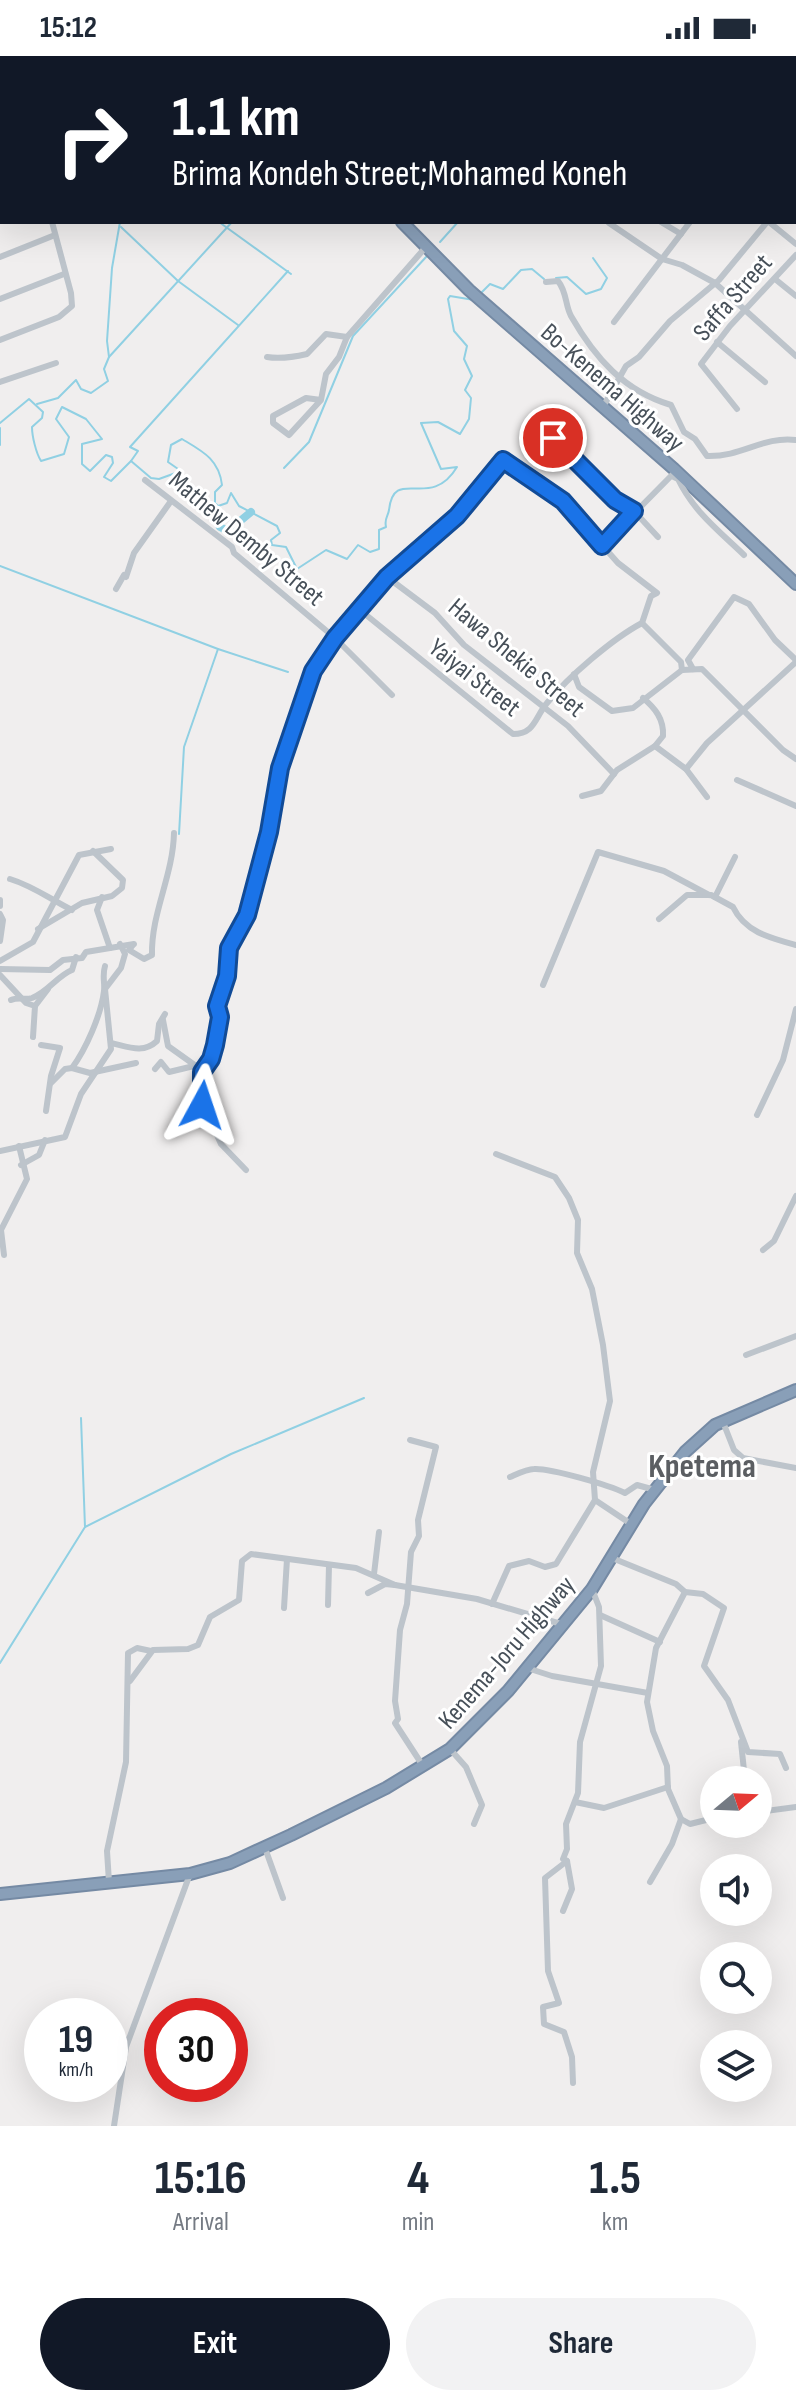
<!DOCTYPE html>
<html lang="en">
<head>
<meta charset="utf-8">
<style>
  :root { --surface:#fff; --page:#f2f2f3; --text:#1f2937; --muted:#747a83; --accent:#111827 }
  body { margin:0; font-family:"Sofia Sans Condensed",sans-serif; background:var(--page); color:var(--text); height:100vh; display:flex; flex-direction:column; font-size:30px; white-space:nowrap }
  * { box-sizing:border-box; margin:0 }
  p { font-size:26px; color:var(--muted) }
  .icon { flex:none; width:44px; height:44px; fill:none; stroke:currentColor; stroke-width:2; stroke-linecap:round; stroke-linejoin:round }
  .map { position:relative; height:2070px; overflow:hidden }
  .details { display:flex; flex-direction:column; background:var(--surface); flex:1 }
  .details>* { flex:none }
  .hud { position:absolute; left:0px; top:0px; width:796px; height:168px; box-shadow:0 8px 32px #0002; background:#111827; color:#fff; overflow:hidden }
  .needle { width:52px; rotate:71deg }
  .tools { position:absolute; left:700px; top:1710px; display:grid; gap:16px }
  .tools a { display:grid; place-items:center; width:72px; height:72px; border-radius:50%; background:var(--surface); box-shadow:0 8px 32px #0002; font-size:40px }
  .speed { position:absolute; left:24px; top:1942px; display:flex; gap:16px; font-size:40px; font-weight:700; text-align:center }
  .speed>* { display:grid; place-content:center; width:104px; height:104px; border-radius:50%; background:var(--surface); box-shadow:0 8px 32px #0002; line-height:1 }
  .speed small { font-size:20px; font-weight:400 }
  .speed .limit { border:12px solid #d22; background:#fff; color:#111 }
  .pin { position:absolute; display:grid; place-items:center; width:68px; height:68px; color:#fff; margin:-34px; border:4px solid #fff; border-radius:50%; box-shadow:0 2px 8px #0007 }
  .me { position:absolute; width:88px; margin:-44px; rotate:5deg; stroke-linejoin:round; filter:drop-shadow(0 0 6px #0008) }
  .turn { display:flex; align-items:center; gap:28px; height:168px; padding:0 40px; font-size:36px }
  .turn .icon { width:104px; height:104px; stroke-width:2.5 }
  .turn b { display:block; font-size:56px; line-height:68px }
  .eta { display:flex; justify-content:space-evenly; align-items:center; height:136px; text-align:center }
  .eta b { font-size:48px; font-weight:700; line-height:56px }
  .primary-button { display:flex; gap:16px; margin-top:auto; padding:16px 40px }
  .primary-button a { flex:1; height:92px; border-radius:48px; background:var(--accent); color:#fff; font-size:32px; font-weight:700; line-height:92px; text-align:center }
  .primary-button a+a { background:var(--page); color:var(--text) }
  .status { display:flex; justify-content:space-between; align-items:center; height:56px; padding:0 40px; background:var(--surface); direction:ltr }
  .status svg { height:22px; fill:currentColor }
  .map>svg:first-child { display:block }
  .lines { fill:none; stroke-linecap:round; stroke-linejoin:round }
  .stream { stroke:#90d0e3; stroke-width:2 }
  .river { stroke:#90d0e3; stroke-width:8 }
  .highway-casing { stroke:#758aa4; stroke-width:14 }
  .minor { stroke:#bdc4cb; stroke-width:6 }
  .highway { stroke:#899fb8; stroke-width:10 }
  .route-casing { stroke:#114b97; stroke-width:20 }
  .route { stroke:#1a73e8; stroke-width:14 }
  .labels { text-anchor:middle; stroke-width:6; stroke-linejoin:round; paint-order:stroke }
  .street-label { font-size:26px; fill:#475059; stroke:#fff }
  .district-label { font-size:34px; font-weight:bold; fill:#5b5e62; stroke:#fff }
</style>
</head>
<body>
<div class="status"><b>15:12</b><svg viewBox="0 0 49 12"><path d="M0 12V9h3v3zM5 12V6h3v6zM10 12V3h3v9zM15 12V0h3v12zM26 1h20v11H26zM47 4h2v5h-2z"/></svg></div>
<div class="map">
<svg width="796" height="2070" viewBox="0 0 796 2070">
  <rect width="100%" height="100%" fill="#f0eeee"/>
  <g class="lines">
    <g class="stream">
      <polyline points="243,2 244,0"/>
      <polyline points="219,166 291,218"/>
      <polyline points="121,171 178,225 238,269"/>
      <polyline points="440,186 458,166"/>
      <polyline points="556,222 567,221 586,238 601,233 607,222 593,202"/>
      <polyline points="481,237 490,228 503,233 521,214 532,213 544,223"/>
      <polyline points="109,301 232,166"/>
      <polyline points="37,348 58,342 76,324 81,333 91,337 108,325 104,313 109,301 107,285 112,212 120,166"/>
      <path d="M0,367L29,343L43,356L42,362L32,371C32,380 36,397 41,405L64,398L69,381L56,363L62,351L86,363L102,383L82,388V408L90,415L106,399L112,401L113,407L104,421L111,425L131,405L151,422L159,423L181,415L168,406L171,389L182,383C202,395 219,403 222,429L215,436V451L227,447L231,437L239,450L277,470L280,477L271,484L272,489L286,491L297,513L326,494L347,503L358,489L370,496L379,493V474L386,471C384,462 388,461 389,454C394,409 430,456 457,411L441,413L421,367L438,366L460,378L469,363L471,342L465,334L472,320L464,303L467,290L454,275L448,243L450,240L474,244"/>
      <polyline points="0,372 0,389"/>
      <polyline points="131,405 138,395 130,391 288,215"/>
      <polyline points="284,412 309,386 353,280 427,200"/>
      <polyline points="0,510 218,593 288,616"/>
      <polyline points="179,778 184,691 218,593"/>
      <polyline points="85,1471 231,1398 364,1342"/>
      <polyline points="0,1607 85,1471 81,1362"/>
    </g>
    <polyline class="river" points="215,451 212,454 220,471 228,475 251,456"/>
    <defs>
      <g id="highway">
        <polyline points="307,0 308,2"/>
        <polyline points="402,166 469,234 674,413 796,528"/>
        <polyline points="0,1838 190,1818 230,1807 291,1779 386,1732 450,1693 508,1635 592,1533 644,1448 685,1396 715,1369 796,1334"/>
      </g>
    </defs>
    <use href="#highway" class="highway-casing"/>
    <g class="minor">
      <polyline points="178,2 180,0"/>
      <polyline points="525,2 525,0"/>
      <polyline points="0,67 2,73"/>
      <polyline points="794,85 796,83"/>
      <polyline points="794,142 796,140"/>
      <polyline points="661,166 681,178"/>
      <polyline points="769,166 796,188"/>
      <polyline points="609,167 662,203 682,209 715,227 796,300"/>
      <polyline points="0,201 55,179"/>
      <polyline points="775,223 796,240"/>
      <path d="M546,226L558,225C567,236 565,249 571,260C595,302 624,335 671,349L684,376L695,383L707,400C743,401 762,380 796,384"/>
      <polyline points="0,243 64,218"/>
      <polyline points="614,266 690,166"/>
      <polyline points="0,284 59,261 72,250 71,237 52,166"/>
      <polyline points="717,286 765,326"/>
      <path d="M267,301C279,303 294,301 307,298L326,278L347,281"/>
      <polyline points="0,326 56,307"/>
      <polyline points="321,344 306,342 273,360 273,367 289,379 321,344 326,318 339,301 347,281 425,192"/>
      <polyline points="603,351 626,310 639,301 670,265 719,224 767,166"/>
      <polyline points="737,353 701,308 730,270 796,199"/>
      <polyline points="553,382 615,444 634,455 658,481"/>
      <path d="M672,420L678,423C694,456 718,474 744,499"/>
      <polyline points="145,424 232,491 234,497 335,582 392,639"/>
      <polyline points="602,490 672,419"/>
      <polyline points="387,521 435,557 464,589 568,670 614,718"/>
      <polyline points="116,533 124,519 126,521 134,497 171,445"/>
      <polyline points="642,567 681,606 682,614"/>
      <polyline points="693,613 688,604 734,541 749,548 775,584 796,604"/>
      <polyline points="574,618 579,631 612,655 633,652 682,614 702,613 783,694 796,703"/>
      <path d="M643,642C655,652 664,663 663,680L655,690"/>
      <polyline points="686,713 707,687 796,606"/>
      <polyline points="737,724 796,750"/>
      <polyline points="582,740 601,735 617,714 655,690 686,713 707,741"/>
      <path d="M10,823C33,830 50,843 72,854"/>
      <polyline points="102,841 97,854 110,892"/>
      <polyline points="715,841 735,801"/>
      <polyline points="0,844 0,850"/>
      <polyline points="0,858 3,864 0,885"/>
      <path d="M659,863L687,839H711L733,851C745,876 770,882 796,889"/>
      <polyline points="38,873 82,847 112,840 122,832 123,824 93,795"/>
      <path d="M133,889L129,894L144,903L152,899C151,857 173,820 174,777"/>
      <polyline points="0,905 33,886 79,799 111,793"/>
      <polyline points="0,913 50,914 63,904 82,902 86,896 134,888"/>
      <polyline points="0,919 26,947 35,950 33,981"/>
      <polyline points="543,929 598,796 664,815 709,839"/>
      <path d="M11,944C18,941 26,944 32,942C48,936 57,920 72,914L76,901"/>
      <polyline points="35,950 48,933"/>
      <polyline points="163,964 168,990 196,1010"/>
      <path d="M111,987C129,991 143,998 157,985L159,968L165,958"/>
      <polyline points="41,989 60,992 51,1020 46,1055"/>
      <polyline points="72,1012 90,1017 136,1007"/>
      <polyline points="155,1013 161,1006 169,1016 198,1009"/>
      <path d="M51,1027L65,1013L72,1012C86,993 101,959 104,935C105,926 102,920 105,910"/>
      <polyline points="757,1059 783,1004 796,953"/>
      <polyline points="0,1095 65,1081 81,1038 111,993 105,933 121,912 125,898 120,888"/>
      <polyline points="21,1109 39,1099 45,1084"/>
      <path d="M246,1114L221,1088L199,1039L202,1016L211,1003L215,989L220,961L217,950L227,920L229,892L247,859L269,776L280,712L303,641L317,607L335,582L387,521L457,460L503,404L563,445L618,507L657,537L651,540L642,567C612,583 568,621 547,647C535,661 535,678 513,678L360,554"/>
      <polyline points="763,1194 774,1185 796,1140"/>
      <polyline points="4,1199 1,1174 27,1123 19,1090"/>
      <polyline points="746,1299 796,1280"/>
      <polyline points="723,1366 734,1394 743,1402 796,1412"/>
      <polyline points="410,1384 436,1391 418,1464 419,1480 411,1496 407,1548 400,1574 395,1645 398,1663 395,1667 423,1710"/>
      <path d="M510,1421C517,1418 527,1413 534,1413C550,1412 609,1429 625,1437L637,1429L655,1434"/>
      <polyline points="595,1444 631,1468"/>
      <polyline points="612,1502 676,1528 685,1536 703,1538 724,1552 704,1610 728,1644 748,1696 780,1698 786,1712"/>
      <polyline points="374,1518 379,1476"/>
      <polyline points="685,1536 656,1592 647,1646 653,1675 667,1710 668,1733 681,1763 690,1768 714,1762"/>
      <polyline points="368,1537 385,1528 395,1529 477,1543 561,1568"/>
      <polyline points="492,1548 509,1510 529,1505 545,1511 556,1508 595,1444 593,1416 610,1345 603,1289 592,1233 577,1197 578,1164 569,1142 555,1121 496,1098"/>
      <polyline points="328,1549 329,1509"/>
      <polyline points="284,1552 287,1503"/>
      <polyline points="600,1559 660,1586"/>
      <polyline points="527,1612 552,1620 648,1637"/>
      <polyline points="130,1625 153,1594 188,1593 198,1589 210,1561 239,1544 242,1505 251,1498 356,1512 395,1529"/>
      <polyline points="741,1686 745,1724"/>
      <polyline points="450,1693 466,1711 482,1749 474,1768"/>
      <polyline points="575,1746 604,1752 668,1731"/>
      <polyline points="758,1756 796,1751"/>
      <polyline points="265,1792 283,1842"/>
      <polyline points="567,1805 545,1822 548,1915 559,1947 543,1951 544,1968 564,1976 572,2001 573,2027"/>
      <polyline points="109,1826 107,1795 126,1706 128,1597 137,1592 151,1595"/>
      <polyline points="650,1826 672,1788 681,1763"/>
      <polyline points="563,1855 572,1833 567,1805 563,1803 567,1793 566,1768 578,1737 580,1686 601,1610 599,1551 592,1533"/>
      <polyline points="110,1993 126,1984"/>
      <polyline points="114,2070 126,1991 190,1818"/>
    </g>
    <use href="#highway" class="highway"/>
  </g>
  <g class="lines">
    <defs>
      <polyline id="route" points="202,1049 202,1016 211,1003 215,989 220,961 217,950 227,920 229,892 247,859 269,776 280,712 313,615 335,582 387,521 457,460 503,404 563,445 602,490 634,455 615,444 553,382"/>
    </defs>
    <use href="#route" class="route-casing"/>
    <use href="#route" class="route"/>
  </g>
  <g class="labels">
    <g class="street-label">
      <text transform="translate(732 241) rotate(-49)" y="9">Saffa Street</text>
      <text transform="translate(613 331) rotate(41)" y="9">Bo-Kenema Highway</text>
      <text transform="translate(247 482) rotate(40)" y="9">Mathew Demby Street</text>
      <text transform="translate(517 601) rotate(40)" y="9">Hawa Shekie Street</text>
      <text transform="translate(475 621) rotate(38)" y="9">Yaiyai Street</text>
      <text transform="translate(506 1596) rotate(-49)" y="9">Kenema-Joru Highway</text>
    </g>
    <g class="district-label">
      <text x="702" y="1421">Kpetema</text>
    </g>
  </g>
</svg>
<div class="tools">
<a><svg class="needle" viewBox="-14 -14 28 28"><path d="M0-13l5 13h-10z" fill="#e53935"/><path d="M0 13l5-13h-10z" fill="#747a83"/></svg></a>
<a><svg class="icon" aria-label="sound" viewBox="0 0 24 24"><path d="M4 9h4l5-4v14l-5-4H4zM17 9q2 3 0 6"/></svg></a>
<a><svg class="icon" aria-label="search" viewBox="0 0 24 24"><circle cx="10" cy="10" r="6"/><path d="M15 15l6 6"/></svg></a>
<a><svg class="icon" aria-label="layers" viewBox="0 0 24 24"><path d="M12 4l9 5-9 5-9-5zM3 14l9 5 9-5"/></svg></a>
</div>
<div class="speed"><div>19<small>km/h</small></div><div class="limit">30</div></div>
<div class="pin" style="left:553px;top:382px;background:#d93025"><svg class="icon" aria-label="arrive" viewBox="0 0 24 24"><path d="M6 21V4h12l-3 4 3 4H6"/></svg></div>
<svg class="me" style="left:202px;top:1049px" viewBox="-20 -20 40 40"><path d="M0-17L14 15 0 8-14 15z" fill="#1a73e8" stroke="#fff" stroke-width="4"/></svg>
<div class="hud">
<div class="turn"><svg class="icon" aria-label="right" viewBox="0 0 24 24"><path d="M7 20v-9h11M14 6l5 5-5 5"/></svg><div><b>1.1 km</b>Brima Kondeh Street;Mohamed Koneh</div></div>
</div>
</div>
<section class="details">
<div class="eta">
<div><b>15:16</b><p>Arrival</p></div>
<div><b>4</b><p>min</p></div>
<div><b>1.5</b><p>km</p></div>
</div>
<div class="primary-button"><a>Exit</a><a>Share</a></div>
</section>
</body>
</html>
